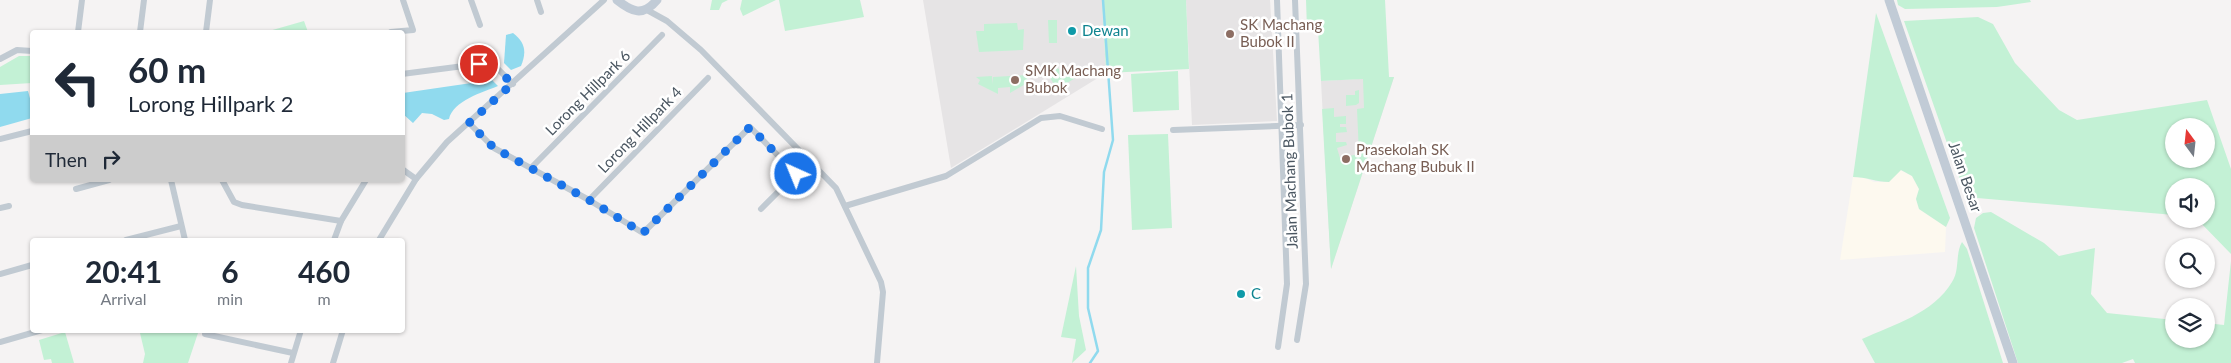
<!DOCTYPE html>
<html lang="en">
<head>
<meta charset="utf-8">
<style>
  :root { --surface:#fff; --page:#f6f6f7; --text:#1f2937; --muted:#747a83 }
  body { margin:0; font-family:Lato,sans-serif; background:var(--page); color:var(--text); height:100vh; display:flex; flex-direction:column; font-size:19px; white-space:nowrap }
  * { box-sizing:border-box; margin:0 }
  p { font-size:16px; color:var(--muted) }
  .icon { flex:none; width:28px; height:28px; fill:none; stroke:currentColor; stroke-width:2; stroke-linecap:round; stroke-linejoin:round }
  .map { position:relative; flex:1; overflow:hidden }
  .sheet { position:absolute; left:30px; top:238px; width:375px; height:95px; display:flex; flex-direction:column; background:var(--surface); border-radius:5px; box-shadow:0 1px 4px #0004 }
  .sheet>* { flex:none }
  .top-card { position:absolute; left:30px; top:30px; width:375px; height:152px; border-radius:5px; box-shadow:0 1px 4px #0004; background:#fff; color:var(--text); overflow:hidden }
  .needle { width:32px; rotate:345deg }
  .tools { position:absolute; left:2165px; top:118px; display:grid; gap:10px }
  .tools a { display:grid; place-items:center; width:50px; height:50px; border-radius:50%; background:var(--surface); box-shadow:0 1px 4px #0004; font-size:25px }
  .pin { position:absolute; display:grid; place-items:center; width:42px; height:42px; color:#fff; margin:-21px; border:2px solid #fff; border-radius:50%; box-shadow:0 1px 5px #0007 }
  .me { position:absolute; width:55px; margin:-28px; rotate:316deg; stroke-linejoin:round; filter:drop-shadow(0 0 4px #0008) }
  .turn { display:flex; align-items:center; gap:18px; height:105px; padding:0 15px; font-size:22px }
  .turn .icon { width:65px; height:65px; stroke-width:2.5 }
  .turn b { display:block; font-size:35px; line-height:42px }
  .then { display:flex; align-items:center; height:48px; padding:0 15px; background:#0003; gap:10px; font-size:19px }
  .eta { display:flex; justify-content:space-evenly; align-items:center; height:85px; text-align:center }
  .eta b { font-size:30px; font-weight:700; line-height:35px }
  .map>svg:first-child { display:block }
  .commercial { fill:#fdf9ef }
  .education { fill:#e6e4e5 }
  .green { fill:#c3f1d5; fill-rule:evenodd }
  .water { fill:#90daee }
  .lines { fill:none; stroke-linecap:round; stroke-linejoin:round }
  .stream { stroke:#90daee; stroke-width:2.5 }
  .street { stroke:#c1cad2; stroke-width:6 }
  .secondary { stroke:#c1cbd6; stroke-width:9 }
  .route { stroke:#1a73e8; stroke-width:9; stroke-dasharray:0 16.2 }
  .culture-dot { fill:#0f9aa8; stroke:#fff; stroke-width:2 }
  .education-dot { fill:#8d6e63; stroke:#fff; stroke-width:2 }
  .labels { text-anchor:middle; stroke-width:5; stroke-linejoin:round; paint-order:stroke }
  .education-label { font-size:15px; fill:#785e54; stroke:#fff; text-anchor:start }
  .culture-label { font-size:15px; fill:#0d838f; stroke:#fff; text-anchor:start }
  .street-label { font-size:15px; fill:#4a5661; stroke:#fff }
</style>
</head>
<body>
<div class="map">
<svg width="2231" height="363" viewBox="0 0 2231 363">
  <rect width="100%" height="100%" fill="#f5f3f3"/>
  <polygon class="commercial" points="1900,170 1912,176 1919,189 1916,199 1919,209 1946,227 1945,252 1840,260 1853,177 1865,178 1874,182 1889,182"/>
  <g class="education">
    <polygon points="923,0 1102,0 1106,73 951,168"/>
    <polygon points="1186,0 1270,0 1277,121 1192,125"/>
    <polygon points="1394,77 1331,269 1321,81"/>
  </g>
  <g class="green">
    <polygon points="712,0 728,0 722,3 719,10 710,10"/>
    <polygon points="742,0 776,0 743,16 740,9"/>
    <polygon points="779,0 860,0 864,17 785,31"/>
    <polygon points="1102,0 1186,0 1189,69 1106,73"/>
    <polygon points="1306,0 1385,0 1389,77 1394,77 1331,269 1322,109 1334,108 1334,117 1346,116 1346,124 1340,124 1340,127 1346,127 1347,132 1336,133 1336,142 1346,142 1347,145 1337,148 1340,158 1359,154 1357,109 1364,108 1363,79 1321,81 1318,29 1307,29"/>
    <polygon points="1897,0 2030,0 2031,2 1997,7 1905,9 1898,5"/>
    <path d="M1876,13L1950,218L1946,227L1919,209L1916,199L1919,189L1912,176L1901,170L1889,182C1876,182 1866,177 1853,177Z"/>
    <path d="M1978,17L1993,24L2015,63L2059,110L2077,120L2207,100L2231,169V254L2197,219H2206V186H2174V215L1966,197L1904,21ZM2174,126H2206V159H2174Z"/>
    <polygon points="1048,20 1057,20 1057,43 1049,43"/>
    <polygon points="304,21 308,32 212,32 269,31"/>
    <polygon points="1017,23 1018,30 1024,29 1023,50 979,52 976,31 984,31 984,24"/>
    <polygon points="19,56 32,56 32,83 0,85 0,67"/>
    <polygon points="1050,66 1059,69 1060,73 1087,71 1057,89 1047,73 1050,71"/>
    <polygon points="1178,71 1179,110 1133,112 1131,74"/>
    <polygon points="1029,75 1026,77 1029,82 1010,93 1010,87 998,88 998,94 978,84 980,80 976,77 992,76 992,84 993,77"/>
    <polygon points="1359,90 1359,103 1356,105 1346,106 1346,95 1355,95 1355,91"/>
    <polygon points="1168,134 1172,228 1132,230 1128,135"/>
    <polygon points="1991,212 2044,243 2059,256 2095,248 2091,294 2107,313 2174,320 2174,339 2206,339 2206,323 2224,325 2231,261 2231,363 2135,363 2133,359 2122,363 2018,363 1974,228 1976,218 1983,213"/>
    <path d="M1962,242L1967,249L2003,363H1875L1862,339C1893,325 1934,313 1952,282C1960,270 1955,254 1962,242Z"/>
    <polygon points="1076,266 1079,316 1086,350 1072,363 1076,339 1061,337"/>
    <polygon points="148,330 199,330 188,363 143,363 145,354 140,333"/>
    <polygon points="65,332 74,363 52,363 51,359 44,360 39,340"/>
  </g>
  <g class="water">
    <path d="M513,33C525,42 527,52 521,66L511,70L504,63L506,35Z"/>
    <path d="M492,80L498,86C483,92 453,101 449,119L444,120L432,114L422,113L413,123L403,114V93Z"/>
    <polygon points="28,91 32,106 32,118 0,127 0,94"/>
  </g>
  <g class="lines">
    <polyline class="stream" points="1090,363 1098,351 1088,308 1088,268 1101,230 1104,172 1113,140 1103,0"/>
    <g class="street">
      <polyline points="471,0 480,25"/>
      <polyline points="537,0 541,12"/>
      <polyline points="1277,0 1287,284 1278,347"/>
      <polyline points="1295,0 1306,284 1297,340"/>
      <polyline points="647,10 667,21 701,50 836,188 881,282 883,292 877,363"/>
      <polyline points="78,32 82,0"/>
      <polyline points="140,32 144,0"/>
      <polyline points="206,32 210,0"/>
      <polyline points="391,32 413,30 403,0"/>
      <polyline points="0,59 17,50 32,51"/>
      <polyline points="402,74 479,64 498,69 513,84"/>
      <polyline points="469,123 494,148 589,200 643,233 750,127 796,174 761,209"/>
      <polyline points="1173,130 1301,125"/>
      <polyline points="0,139 32,131"/>
      <polyline points="532,167 662,35"/>
      <polyline points="402,169 416,179"/>
      <polyline points="171,180 185,240"/>
      <polyline points="222,180 234,202 242,205 341,221"/>
      <polyline points="76,189 109,180"/>
      <polyline points="589,200 708,78"/>
      <polyline points="845,206 946,176 1041,118 1060,116 1102,129"/>
      <polyline points="0,208 9,206"/>
      <polyline points="126,240 181,226"/>
      <polyline points="334,240 341,221 366,180"/>
      <polyline points="379,240 416,179 447,142 604,0"/>
      <polyline points="0,274 32,265"/>
      <polyline points="205,334 293,353"/>
      <polyline points="0,342 42,330"/>
      <polyline points="291,363 301,330"/>
      <polyline points="333,363 343,330"/>
    </g>
    <g class="secondary">
      <path d="M617,0C632,12 643,17 657,0"/>
      <polyline points="1889,0 2013,363"/>
    </g>
  </g>
  <g class="lines">
    <polyline class="route" points="479,64 498,69 512,84 469,123 494,148 589,200 643,233 750,127 796,174"/>
  </g>
  <g class="culture-dot">
    <circle cx="1072" cy="31" r="5"/>
    <circle cx="1241" cy="294" r="5"/>
  </g>
  <g class="education-dot">
    <circle cx="1230" cy="34" r="5"/>
    <circle cx="1015" cy="80" r="5"/>
    <circle cx="1346" cy="159" r="5"/>
  </g>
  <g class="labels">
    <g class="education-label">
      <text x="1240" y="30">SK Machang<tspan x="1240" dy="17">Bubok II</tspan></text>
      <text x="1025" y="76">SMK Machang<tspan x="1025" dy="17">Bubok</tspan></text>
      <text x="1356" y="155">Prasekolah SK<tspan x="1356" dy="17">Machang Bubuk II</tspan></text>
    </g>
    <g class="culture-label">
      <text x="1082" y="36">Dewan</text>
      <text x="1251" y="299">C</text>
    </g>
    <g class="street-label">
      <text transform="translate(588 93) rotate(-45)" y="5">Lorong Hillpark 6</text>
      <text transform="translate(640 130) rotate(-46)" y="5">Lorong Hillpark 4</text>
      <text transform="translate(1290 171) rotate(-92)" y="5">Jalan Machang Bubok 1</text>
      <text transform="translate(1965 177) rotate(71)" y="5">Jalan Besar</text>
    </g>
  </g>
</svg>
<div class="tools">
<a><svg class="needle" viewBox="-14 -14 28 28"><path d="M0-13l5 13h-10z" fill="#e53935"/><path d="M0 13l5-13h-10z" fill="#747a83"/></svg></a>
<a><svg class="icon" aria-label="sound" viewBox="0 0 24 24"><path d="M4 9h4l5-4v14l-5-4H4zM17 9q2 3 0 6"/></svg></a>
<a><svg class="icon" aria-label="search" viewBox="0 0 24 24"><circle cx="10" cy="10" r="6"/><path d="M15 15l6 6"/></svg></a>
<a><svg class="icon" aria-label="layers" viewBox="0 0 24 24"><path d="M12 4l9 5-9 5-9-5zM3 14l9 5 9-5"/></svg></a>
</div>
<div class="pin" style="left:479px;top:64px;background:#d93025"><svg class="icon" aria-label="arrive" viewBox="0 0 24 24"><path d="M6 21V4h12l-3 4 3 4H6"/></svg></div>
<svg class="me" style="left:796px;top:174px" viewBox="-20 -20 40 40"><circle r="17" fill="#1a73e8" stroke="#fff" stroke-width="3"/><path d="M0-11L8 9 0 5-8 9z" fill="#fff"/></svg>
<div class="top-card">
<div class="turn"><svg class="icon" aria-label="left" viewBox="0 0 24 24"><path d="M17 20v-9H6M10 6l-5 5 5 5"/></svg><div><b>60 m</b>Lorong Hillpark 2</div></div>
<div class="then">Then<svg class="icon" aria-label="right" viewBox="0 0 24 24"><path d="M7 20v-9h11M14 6l5 5-5 5"/></svg></div>
</div>
<section class="sheet">
<div class="eta">
<div><b>20:41</b><p>Arrival</p></div>
<div><b>6</b><p>min</p></div>
<div><b>460</b><p>m</p></div>
</div>
</section>
</div>
</body>
</html>
